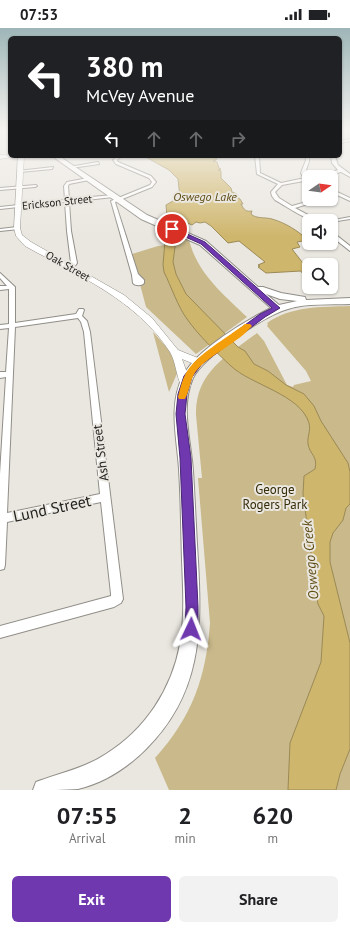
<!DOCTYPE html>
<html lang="en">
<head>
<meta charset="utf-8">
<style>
  :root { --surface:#fff; --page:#f2f2f2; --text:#202124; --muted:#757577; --accent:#6f38af }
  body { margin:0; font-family:"PT Sans",sans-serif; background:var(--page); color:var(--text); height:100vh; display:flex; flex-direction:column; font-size:15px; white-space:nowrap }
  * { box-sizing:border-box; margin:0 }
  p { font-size:13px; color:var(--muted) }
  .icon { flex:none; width:22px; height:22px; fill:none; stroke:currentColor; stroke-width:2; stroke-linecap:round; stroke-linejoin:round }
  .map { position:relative; height:762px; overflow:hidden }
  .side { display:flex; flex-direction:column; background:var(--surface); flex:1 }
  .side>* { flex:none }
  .banner { position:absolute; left:8px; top:8px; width:334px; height:122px; border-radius:6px; box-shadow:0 1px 3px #0004; background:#202124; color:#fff; overflow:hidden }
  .needle { width:26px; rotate:77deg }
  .controls { position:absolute; left:302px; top:142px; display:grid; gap:8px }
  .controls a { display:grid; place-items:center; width:36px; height:36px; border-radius:6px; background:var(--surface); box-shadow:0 1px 3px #0004; font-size:20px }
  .pin { position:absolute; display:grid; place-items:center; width:34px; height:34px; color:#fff; margin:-17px; border:2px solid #fff; border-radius:50%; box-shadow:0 1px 4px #0007 }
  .me { position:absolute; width:44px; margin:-22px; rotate:2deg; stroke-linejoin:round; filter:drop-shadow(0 0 3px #0008) }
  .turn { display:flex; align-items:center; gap:14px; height:84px; padding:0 12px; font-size:18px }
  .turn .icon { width:52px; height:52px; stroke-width:2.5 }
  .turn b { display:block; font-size:28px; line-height:34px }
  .lanes { display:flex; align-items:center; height:38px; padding:0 12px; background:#0003; justify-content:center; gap:20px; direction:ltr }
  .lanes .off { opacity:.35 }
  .eta { display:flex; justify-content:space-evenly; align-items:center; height:68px; text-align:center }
  .eta b { font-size:24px; font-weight:700; line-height:28px }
  .button { display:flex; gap:8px; margin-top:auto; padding:8px 12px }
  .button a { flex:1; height:46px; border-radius:6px; background:var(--accent); color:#fff; font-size:16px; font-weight:700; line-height:46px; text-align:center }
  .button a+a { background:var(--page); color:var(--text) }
  .status { display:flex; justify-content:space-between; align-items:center; height:28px; padding:0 20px; background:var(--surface); direction:ltr }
  .status svg { height:11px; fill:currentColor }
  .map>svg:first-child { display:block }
  .green { fill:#c9b98b }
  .water { fill:#cfb66d; stroke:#9b8a56 }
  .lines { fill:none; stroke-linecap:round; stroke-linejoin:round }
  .street-casing { stroke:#918e88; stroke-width:2 }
  .secondary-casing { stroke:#918e88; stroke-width:1 }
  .primary-casing { stroke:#918e88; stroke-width:2 }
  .street { fill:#fff; fill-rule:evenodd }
  .secondary { fill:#fff; fill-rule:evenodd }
  .primary { fill:#fff; fill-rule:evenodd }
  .route { fill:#6f38af; stroke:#482472 }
  .slow { fill:#f59e0b }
  .labels { text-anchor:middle; stroke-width:4; stroke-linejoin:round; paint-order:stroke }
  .far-street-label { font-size:11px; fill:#232320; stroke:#eae7e0 }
  .far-water-label { font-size:12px; font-style:italic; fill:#5f4d15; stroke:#eae7e0 }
  .street-label { font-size:13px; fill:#232320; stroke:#eae7e0 }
  .park-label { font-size:13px; fill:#362c0a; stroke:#eae7e0 }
  .water-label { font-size:14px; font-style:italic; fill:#5f4d15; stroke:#eae7e0 }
  .near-street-label { font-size:16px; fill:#232320; stroke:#eae7e0 }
</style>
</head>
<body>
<div class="status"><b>07:53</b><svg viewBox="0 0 49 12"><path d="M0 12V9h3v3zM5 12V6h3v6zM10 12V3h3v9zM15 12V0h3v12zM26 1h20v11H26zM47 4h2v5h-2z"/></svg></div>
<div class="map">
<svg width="350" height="762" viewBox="0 0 350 762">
  <rect width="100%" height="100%" fill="#eae7e0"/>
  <g class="green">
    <path d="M170,203L189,211C196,244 223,266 247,289L196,326L146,279L132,226L158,218L182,215L180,210L168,209Z"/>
    <path d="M350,278V762H169L155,730C192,689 206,650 210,595L198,450H202L196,387C195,344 227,328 257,305L264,313L287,357L293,359L294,357L311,353L306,343L267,298L268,296L267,295C291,278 321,279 350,278Z"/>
    <polygon points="153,304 172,325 179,341 169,364"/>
  </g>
  <path class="water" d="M144,128H217L216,132L213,133L217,134L219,140L221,141L218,142L221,143V150L231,160L232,164L237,166L235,168L240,171L243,176H241C244,182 246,184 252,183L251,186C256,191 265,189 272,191C286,195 298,203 308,212L297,214L300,219L292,221L309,243V247L304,248L301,243L266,245L258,239L260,238L258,237L265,234L239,213L228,215L211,198L205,194L200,195L196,194L192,197L185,194L174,205L175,219L173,234L176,246L186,266L238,319L245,323L254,336L268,343L286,357L304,366L314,378L321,393L348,435L350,444V476L346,480L343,492L333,505L330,514V534L350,615V721L340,746L336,762H288L290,715L321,634L324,588L318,576L303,466L304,448L315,441C318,428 310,427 308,416C307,409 311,403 309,395C300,366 251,357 231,338C216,324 199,308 187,291C178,279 171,258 164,244L163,237L167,189L166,177L180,169L178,151L169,142Z"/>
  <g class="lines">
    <defs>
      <g id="street">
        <polygon points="350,111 350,113 340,115 340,113"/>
        <path d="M118,128H122L117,132L118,134L151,148L156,154L152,159L115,174L138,246L144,252V255C142,258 135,258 133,255L132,247L111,173L150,157L152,154L149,150L116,136L113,132Z"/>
        <path d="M255,128H259L260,145L281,155L305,150L303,149L301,145L306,132L305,128H309C311,135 304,141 306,147L309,149V152L282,157L275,164L279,170L292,178L317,171H324L295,180L308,187L322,193C305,193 290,180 275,172L272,168L271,164L278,156L257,146Z"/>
        <polygon points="331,128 335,128 338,137 350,146 350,149 341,144 323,149 316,149 338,142 332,135"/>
        <polygon points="98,134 99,136 71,140 69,139"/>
        <polygon points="53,139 52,141 20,144 18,143"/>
        <polygon points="88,150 89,152 69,156 68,158 69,171 113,167 115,168 113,169 69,174 71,203 77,235 73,241 68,240 71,235 67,203 65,174 0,181 0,179 65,172 64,158 67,154"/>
        <polygon points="36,157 37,158 35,159 0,162 0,160"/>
        <polygon points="331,161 350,170 350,173 331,164"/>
        <polygon points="350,189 350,191 331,194 331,193 329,193"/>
        <polygon points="17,199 19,200 19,201 0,203 0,201"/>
        <polygon points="331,203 350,218 350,223 331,208"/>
        <path d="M0,245L15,259V295L76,286L79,281H83L84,282L82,288L87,293L90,304L123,571L121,575L114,579L0,610V598L111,568V566L101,474L7,494L5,537L4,541L0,542V446L6,349L0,350V344H6L9,300L0,301V297L9,296V261L0,262V258H7L0,250ZM78,290L81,294L84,304L100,466L7,485L15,299Z"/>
      </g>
      <g id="secondary">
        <polygon points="0,127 18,128 0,131"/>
        <path d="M18,128H24L20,200L22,207L31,214L124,267L152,290L178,322L203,332L204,334L203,336L199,338L182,331L191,356L190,359H182C176,348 176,334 170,324C137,272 77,247 25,218L16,208L14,200Z"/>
      </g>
      <path id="primary" d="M52,128H59L147,187L206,213L258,259H263L281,265L305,269L306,272L350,270V276C330,277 307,275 288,281C265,287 203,329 193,350C180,379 191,412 193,443C195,473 196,503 198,533C202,605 201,666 146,721C128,739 104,755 78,761C66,762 46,762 33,762L36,754C60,745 85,740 106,726C145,702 172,661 180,616C185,588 183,560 182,532C181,501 181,471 179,441C177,410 168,377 183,348C196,322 245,293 271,280L200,217L141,191ZM266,266L280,271L297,273L279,277Z"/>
    </defs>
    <use href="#street" class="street-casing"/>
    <use href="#secondary" class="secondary-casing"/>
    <use href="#primary" class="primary-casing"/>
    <use href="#street" class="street"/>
    <use href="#secondary" class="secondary"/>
    <use href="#primary" class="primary"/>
  </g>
  <linearGradient id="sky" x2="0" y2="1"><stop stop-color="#9eb5b7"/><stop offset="0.49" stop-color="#f6f4f1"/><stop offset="1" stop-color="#f6f4f1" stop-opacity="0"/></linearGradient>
  <rect width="350" height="208" fill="url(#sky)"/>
  <polygon class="route" points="170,200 174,200 205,214 280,280 265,289 202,336 192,349 187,366 185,386 191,430 198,579 198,601 196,606 191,608 186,606 185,601 186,579 180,430 176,386 178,366 184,348 197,332 260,286 272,280 201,216 170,202"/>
  <path class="slow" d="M245,296H250L252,298C238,315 212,325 196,343C190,351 190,362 185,371H179L178,369C180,361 182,352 186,345C197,326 227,310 245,296Z"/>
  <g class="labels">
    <g class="far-street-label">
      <text transform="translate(57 174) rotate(-6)" y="4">Erickson Street</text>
      <text transform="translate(68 238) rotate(30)" y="4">Oak Street</text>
    </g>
    <g class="far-water-label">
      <text x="205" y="173">Oswego Lake</text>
    </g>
    <g class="street-label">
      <text transform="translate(100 425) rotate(-97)" y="5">Ash Street</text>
    </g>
    <g class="park-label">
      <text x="275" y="466">George<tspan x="275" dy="15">Rogers Park</tspan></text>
    </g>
    <g class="water-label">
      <text transform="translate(310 532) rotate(-95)" y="5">Oswego Creek</text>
    </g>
    <g class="near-street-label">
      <text transform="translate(52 480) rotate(-12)" y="6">Lund Street</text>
    </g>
  </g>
</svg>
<div class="controls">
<a><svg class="needle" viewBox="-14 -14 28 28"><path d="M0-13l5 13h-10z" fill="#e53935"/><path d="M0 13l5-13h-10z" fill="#757577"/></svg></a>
<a><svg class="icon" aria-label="sound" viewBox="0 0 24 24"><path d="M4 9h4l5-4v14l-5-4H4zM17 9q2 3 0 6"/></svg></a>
<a><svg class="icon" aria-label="search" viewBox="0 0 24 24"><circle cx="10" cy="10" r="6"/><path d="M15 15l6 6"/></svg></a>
</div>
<div class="pin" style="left:172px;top:201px;background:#d93025"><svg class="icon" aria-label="arrive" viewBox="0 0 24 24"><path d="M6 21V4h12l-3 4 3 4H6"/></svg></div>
<svg class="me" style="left:191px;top:601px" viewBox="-20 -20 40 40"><path d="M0-17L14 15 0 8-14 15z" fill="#6f38af" stroke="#fff" stroke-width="4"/></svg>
<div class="banner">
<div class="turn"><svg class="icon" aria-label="left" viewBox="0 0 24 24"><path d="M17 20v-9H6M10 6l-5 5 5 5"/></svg><div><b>380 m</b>McVey Avenue</div></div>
<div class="lanes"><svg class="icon" aria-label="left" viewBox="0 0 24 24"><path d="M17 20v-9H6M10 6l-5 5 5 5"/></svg><svg class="icon off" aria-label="ahead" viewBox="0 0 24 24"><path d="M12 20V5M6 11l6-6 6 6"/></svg><svg class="icon off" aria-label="ahead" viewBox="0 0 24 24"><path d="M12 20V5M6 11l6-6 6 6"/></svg><svg class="icon off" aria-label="right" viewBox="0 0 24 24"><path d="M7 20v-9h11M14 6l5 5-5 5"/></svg></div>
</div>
</div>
<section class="side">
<div class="eta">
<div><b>07:55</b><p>Arrival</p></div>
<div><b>2</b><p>min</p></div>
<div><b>620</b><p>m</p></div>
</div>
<div class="button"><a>Exit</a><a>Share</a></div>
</section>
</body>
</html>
